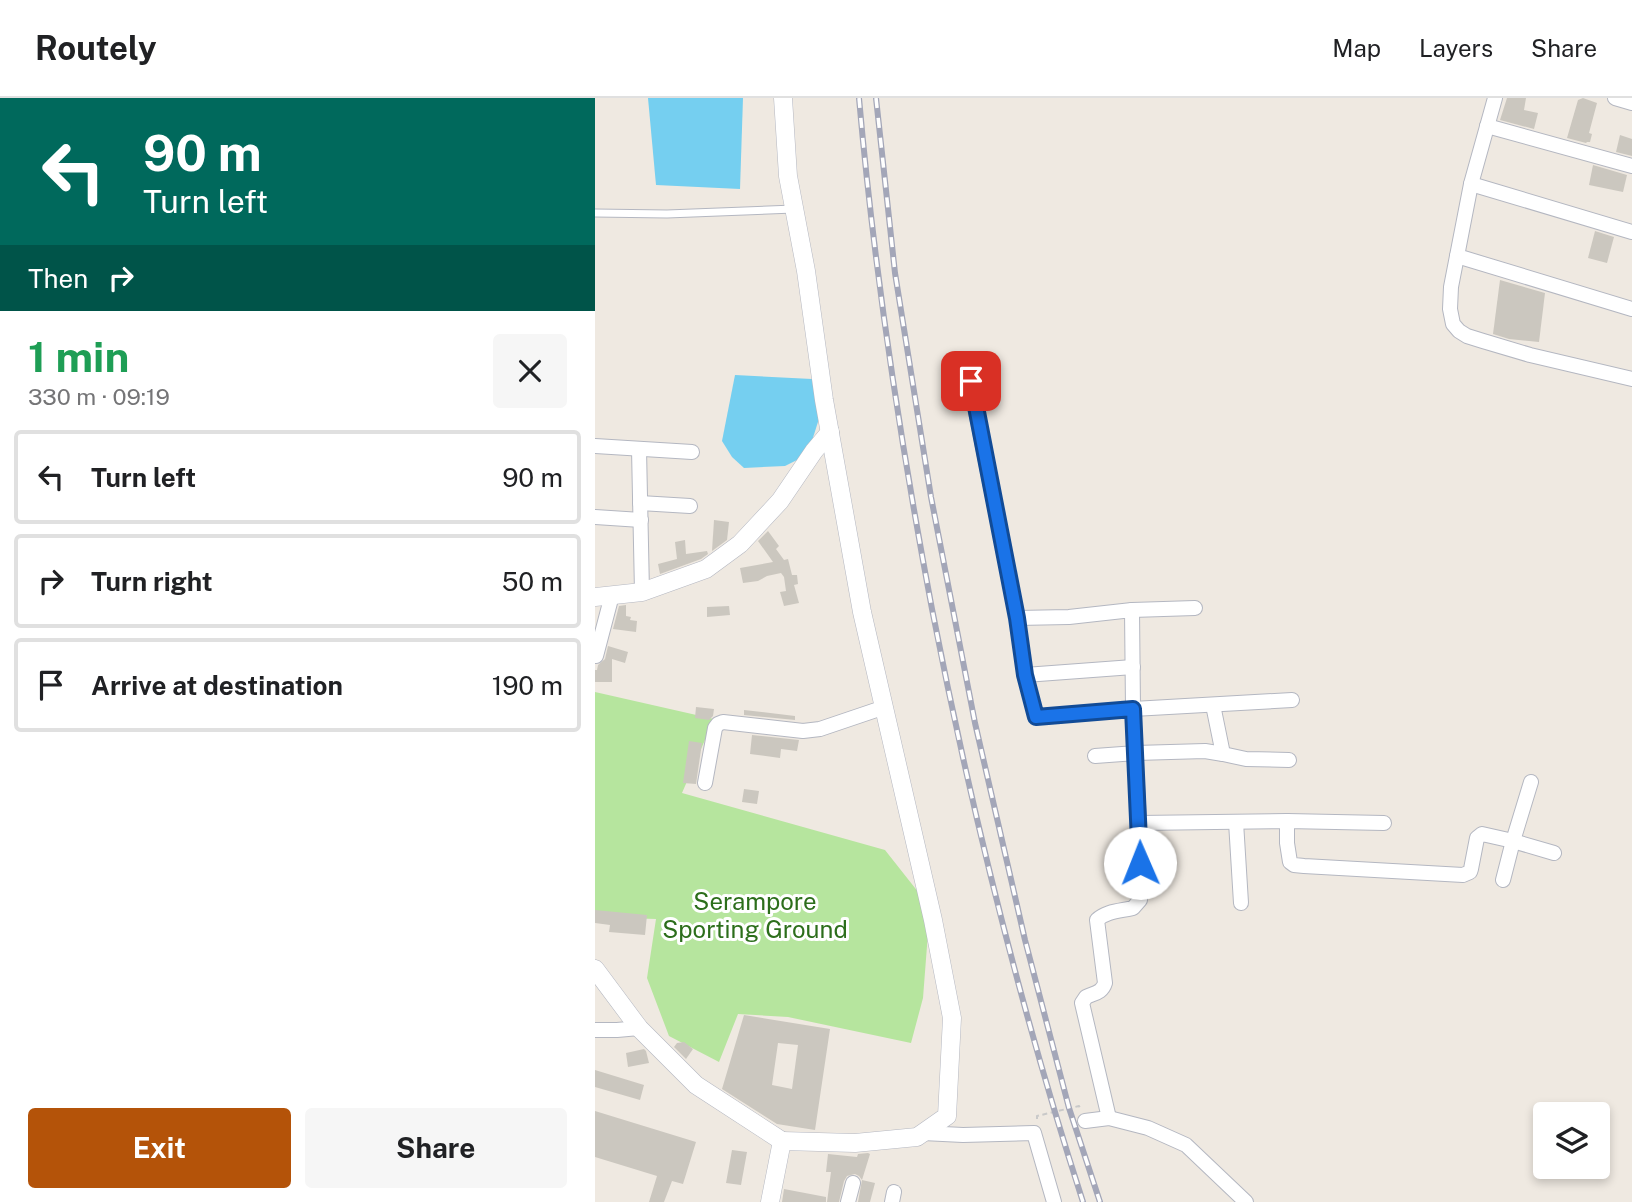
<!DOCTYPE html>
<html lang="en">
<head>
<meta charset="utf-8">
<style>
  :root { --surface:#fff; --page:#f6f6f6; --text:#202124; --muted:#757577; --line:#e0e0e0; --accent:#b45309 }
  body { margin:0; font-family:"Public Sans",sans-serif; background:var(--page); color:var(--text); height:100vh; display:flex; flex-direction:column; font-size:26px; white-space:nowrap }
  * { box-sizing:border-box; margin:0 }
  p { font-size:23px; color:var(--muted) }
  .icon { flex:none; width:38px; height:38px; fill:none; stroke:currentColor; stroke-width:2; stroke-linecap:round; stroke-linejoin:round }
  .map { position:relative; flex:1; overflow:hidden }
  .sheet { display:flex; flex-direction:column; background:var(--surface); width:595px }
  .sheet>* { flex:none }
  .banner { background:#00695c; color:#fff; overflow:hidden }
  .fabs { position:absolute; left:938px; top:1004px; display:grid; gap:14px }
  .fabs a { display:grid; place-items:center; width:77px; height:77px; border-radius:7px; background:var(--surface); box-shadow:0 4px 10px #0003; font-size:35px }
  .pin { position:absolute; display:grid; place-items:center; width:60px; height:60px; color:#fff; margin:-30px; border-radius:14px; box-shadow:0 4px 10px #0006 }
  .me { position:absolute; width:77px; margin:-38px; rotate:359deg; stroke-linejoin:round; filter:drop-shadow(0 0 5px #0008) }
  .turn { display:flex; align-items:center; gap:24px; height:147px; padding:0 28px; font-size:32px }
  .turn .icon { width:91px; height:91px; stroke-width:2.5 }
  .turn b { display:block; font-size:49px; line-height:60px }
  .then { display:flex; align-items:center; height:66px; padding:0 28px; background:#0003; gap:14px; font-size:26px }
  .round { display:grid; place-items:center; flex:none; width:74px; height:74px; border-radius:7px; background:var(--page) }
  .summary { display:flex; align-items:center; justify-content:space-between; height:119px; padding:0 28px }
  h1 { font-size:42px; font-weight:700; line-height:52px; color:#1e9e55 }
  .button { display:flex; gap:14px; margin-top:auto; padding:14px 28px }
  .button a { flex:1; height:80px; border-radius:7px; background:var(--accent); color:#fff; font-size:28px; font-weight:700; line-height:80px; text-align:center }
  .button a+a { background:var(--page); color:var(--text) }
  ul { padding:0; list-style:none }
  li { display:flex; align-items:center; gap:21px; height:94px; margin:0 14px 10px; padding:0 14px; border:4px solid var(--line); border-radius:7px }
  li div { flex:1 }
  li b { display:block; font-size:26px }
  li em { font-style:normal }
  header { display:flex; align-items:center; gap:42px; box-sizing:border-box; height:98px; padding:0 35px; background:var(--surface); border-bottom:2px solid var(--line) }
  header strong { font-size:33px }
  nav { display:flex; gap:38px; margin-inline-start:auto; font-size:24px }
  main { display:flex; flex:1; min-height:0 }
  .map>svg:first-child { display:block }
  .green { fill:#b6e59e }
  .water { fill:#75cff0 }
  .building { fill:#cbc7bf; fill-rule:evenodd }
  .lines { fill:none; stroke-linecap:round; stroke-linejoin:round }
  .service-casing { stroke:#b4b7c1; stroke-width:9 }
  .minor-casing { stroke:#b4b7c1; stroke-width:16 }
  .tertiary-casing { stroke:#b4b7c1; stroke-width:19 }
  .path { stroke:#c9c9c9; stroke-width:2; stroke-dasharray:5 3.5; stroke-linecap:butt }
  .service { stroke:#fff; stroke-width:7 }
  .minor { stroke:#fff; stroke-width:14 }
  .tertiary { stroke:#fff; stroke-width:18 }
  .rail-casing { stroke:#a3a6b8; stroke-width:6 }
  .rail { stroke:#fff; stroke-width:3.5; stroke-dasharray:10; stroke-linecap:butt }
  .route-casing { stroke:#114b97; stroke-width:18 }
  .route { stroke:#1a73e8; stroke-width:12 }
  .labels { text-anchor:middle; stroke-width:6; stroke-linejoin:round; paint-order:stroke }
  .park-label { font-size:24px; fill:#2c6e1b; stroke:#fff }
</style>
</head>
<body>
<header>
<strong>Routely</strong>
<nav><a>Map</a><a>Layers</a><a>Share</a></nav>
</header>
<main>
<section class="sheet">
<div class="banner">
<div class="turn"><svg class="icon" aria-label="left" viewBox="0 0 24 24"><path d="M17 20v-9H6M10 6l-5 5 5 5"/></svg><div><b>90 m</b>Turn left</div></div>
<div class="then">Then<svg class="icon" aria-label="right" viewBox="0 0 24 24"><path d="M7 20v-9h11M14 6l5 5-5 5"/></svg></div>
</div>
<div class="summary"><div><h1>1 min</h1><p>330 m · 09:19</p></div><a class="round"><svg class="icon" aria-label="close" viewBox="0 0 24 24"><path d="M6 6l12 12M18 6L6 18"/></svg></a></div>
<ul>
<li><svg class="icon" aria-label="left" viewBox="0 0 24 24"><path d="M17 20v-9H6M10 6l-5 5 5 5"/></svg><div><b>Turn left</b></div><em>90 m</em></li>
<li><svg class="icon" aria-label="right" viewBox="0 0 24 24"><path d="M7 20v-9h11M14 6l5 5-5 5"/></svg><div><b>Turn right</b></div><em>50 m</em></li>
<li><svg class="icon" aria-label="arrive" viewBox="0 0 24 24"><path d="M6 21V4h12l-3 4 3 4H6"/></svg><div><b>Arrive at destination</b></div><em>190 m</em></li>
</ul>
<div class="button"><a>Exit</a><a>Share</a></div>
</section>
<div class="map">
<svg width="1037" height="1104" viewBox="0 0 1037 1104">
  <rect width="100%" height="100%" fill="#efe9e1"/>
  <polygon class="green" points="0,594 119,621 87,695 290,752 335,809 328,900 316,945 193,919 143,916 124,964 74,938 52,880 61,821 30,820 0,816"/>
  <g class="water">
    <polygon points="53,0 148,0 145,91 61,87"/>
    <polygon points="140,277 217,281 228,308 216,346 206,360 190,368 149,370 137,359 127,343"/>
  </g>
  <g class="building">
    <polygon points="912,0 931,0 929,12 943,15 939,31 905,22"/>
    <polygon points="988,0 1002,5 994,35 997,36 995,44 992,44 991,45 972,40 983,2"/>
    <polygon points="1025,37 1037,41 1037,58 1021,54"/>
    <polygon points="998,67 1032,77 1028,94 994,87"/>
    <polygon points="1000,133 1019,139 1012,165 993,160"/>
    <polygon points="905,182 950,195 944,244 914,241 898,236"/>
    <polygon points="119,422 134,424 132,442 117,453"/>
    <polygon points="173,433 184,448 181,451 189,462 193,461 197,477 202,477 203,486 199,487 204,505 189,508 185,494 191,493 189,479 186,475 172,478 163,483 148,485 145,470 178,464 163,443"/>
    <polygon points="90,442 91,456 112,453 113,456 106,461 65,476 63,466 82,461 80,444"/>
    <polygon points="31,507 31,518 36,519 35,522 42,523 41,534 18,531 24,508"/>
    <polygon points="134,508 135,517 112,519 112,509"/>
    <polygon points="13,548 33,554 30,565 17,561 17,584 0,584 0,572 2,572 3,567 10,561"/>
    <polygon points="101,609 119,611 118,618 114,622 100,620"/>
    <polygon points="149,612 200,618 200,622 149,617"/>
    <polygon points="157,637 204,642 202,653 186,651 185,660 155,656"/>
    <polygon points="94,643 107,645 101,686 88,685"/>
    <polygon points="149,691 164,693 162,706 147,704"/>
    <polygon points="0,812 52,817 50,837 14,834 15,827 0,825"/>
    <path d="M149,917L235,931L220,1032L182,1026L127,991ZM183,945L203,947L197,991L177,987Z"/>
    <polygon points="89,944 98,951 91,961 79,949 82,945"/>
    <polygon points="49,951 51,953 54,965 33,969 31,955"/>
    <polygon points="0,972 49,987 45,1002 0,989"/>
    <polygon points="0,1013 101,1044 88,1086 77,1083 69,1104 54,1104 62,1078 0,1059"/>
    <polygon points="137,1052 152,1054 146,1087 131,1085"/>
    <polygon points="273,1055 275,1056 267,1082 264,1078 260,1076 252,1078 249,1083 244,1104 232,1104 236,1074 231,1074 233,1056 262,1059 263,1056"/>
    <polygon points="267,1082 280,1085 275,1104 263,1104"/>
    <polygon points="189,1091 231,1099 231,1104 187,1104"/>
  </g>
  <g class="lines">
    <defs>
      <polyline id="service" points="0,115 72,116 199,111"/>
      <g id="minor">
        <polyline points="900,0 876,86 856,189 855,211 858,226 864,233 872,238 888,243 935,257 1037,281"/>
        <polyline points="1020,0 1037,5"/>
        <polyline points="892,28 1037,68"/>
        <polyline points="876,86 1037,134"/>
        <polyline points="862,158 1037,211"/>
        <polyline points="375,283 422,520 430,577 441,619 538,611 697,602"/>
        <polyline points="0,348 97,354"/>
        <polyline points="44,351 47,494"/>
        <polyline points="45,405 95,408"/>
        <polyline points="0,419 46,422"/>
        <polyline points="537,512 600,510"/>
        <path d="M422,520L474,519L537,512L538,611L544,725L545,802L538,810C526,813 511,813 502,822L510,885C507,895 499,895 491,899L487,905L514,1020"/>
        <polyline points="1,558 17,497"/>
        <polyline points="430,577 538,569"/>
        <polyline points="628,656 651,661 694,662"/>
        <polyline points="500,658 541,655 610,653 628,656 618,607"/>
        <polyline points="110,685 120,630 123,626 128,624 208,633 225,631 290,609"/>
        <polyline points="692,723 692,745 695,764 699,767 709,768 868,777 875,774 876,771 882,740 887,736 918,743 959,755"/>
        <polyline points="641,724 646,805"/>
        <polyline points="544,725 692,723 789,725"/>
        <polyline points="908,782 918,743 936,684"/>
        <polyline points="0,932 22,932 44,930"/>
        <polyline points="490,1023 514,1020 553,1030 591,1047 651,1104"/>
        <polyline points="328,1035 368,1037 439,1035 459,1104"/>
        <polyline points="253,1104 258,1085"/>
        <polyline points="297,1104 299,1094"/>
      </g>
      <g id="tertiary">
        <polyline points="0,499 47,494 111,471 145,446 185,403 219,353 235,334"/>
        <polyline points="0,871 44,930 101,987 187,1043 175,1104"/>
        <polyline points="187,1043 260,1045 322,1039 352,1018 357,920 338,822 267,514 229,302 211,173 193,78 188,0"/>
      </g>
    </defs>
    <use href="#service" class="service-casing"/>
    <use href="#minor" class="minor-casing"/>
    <use href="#tertiary" class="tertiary-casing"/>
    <polyline class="path" points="442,1021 442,1018 484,1008 486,1012"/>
    <use href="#service" class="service"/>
    <use href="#minor" class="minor"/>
    <use href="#tertiary" class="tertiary"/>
    <defs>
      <g id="rail">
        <path d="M264,0C279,171 305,342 337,511C376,711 425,909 488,1104"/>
        <polyline points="281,0 300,175 336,399 380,625 430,842 474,1010 505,1104"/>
      </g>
    </defs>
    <use href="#rail" class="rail-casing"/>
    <use href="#rail" class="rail"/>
  </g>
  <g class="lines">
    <defs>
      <polyline id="route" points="376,283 422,520 430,577 441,619 538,611 545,765"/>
    </defs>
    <use href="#route" class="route-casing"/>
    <use href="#route" class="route"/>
  </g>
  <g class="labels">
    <g class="park-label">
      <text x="160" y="812">Serampore<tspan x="160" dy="28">Sporting Ground</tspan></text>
    </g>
  </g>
</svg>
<div class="fabs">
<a><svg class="icon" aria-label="layers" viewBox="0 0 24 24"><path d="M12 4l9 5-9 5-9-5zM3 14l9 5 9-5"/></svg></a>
</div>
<div class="pin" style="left:376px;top:283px;background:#d93025"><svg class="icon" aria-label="arrive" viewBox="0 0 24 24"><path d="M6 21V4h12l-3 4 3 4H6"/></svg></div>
<svg class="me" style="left:545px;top:765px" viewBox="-20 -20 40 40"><circle r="19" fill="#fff"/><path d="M0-13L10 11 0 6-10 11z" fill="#1a73e8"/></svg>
</div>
</main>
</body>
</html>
